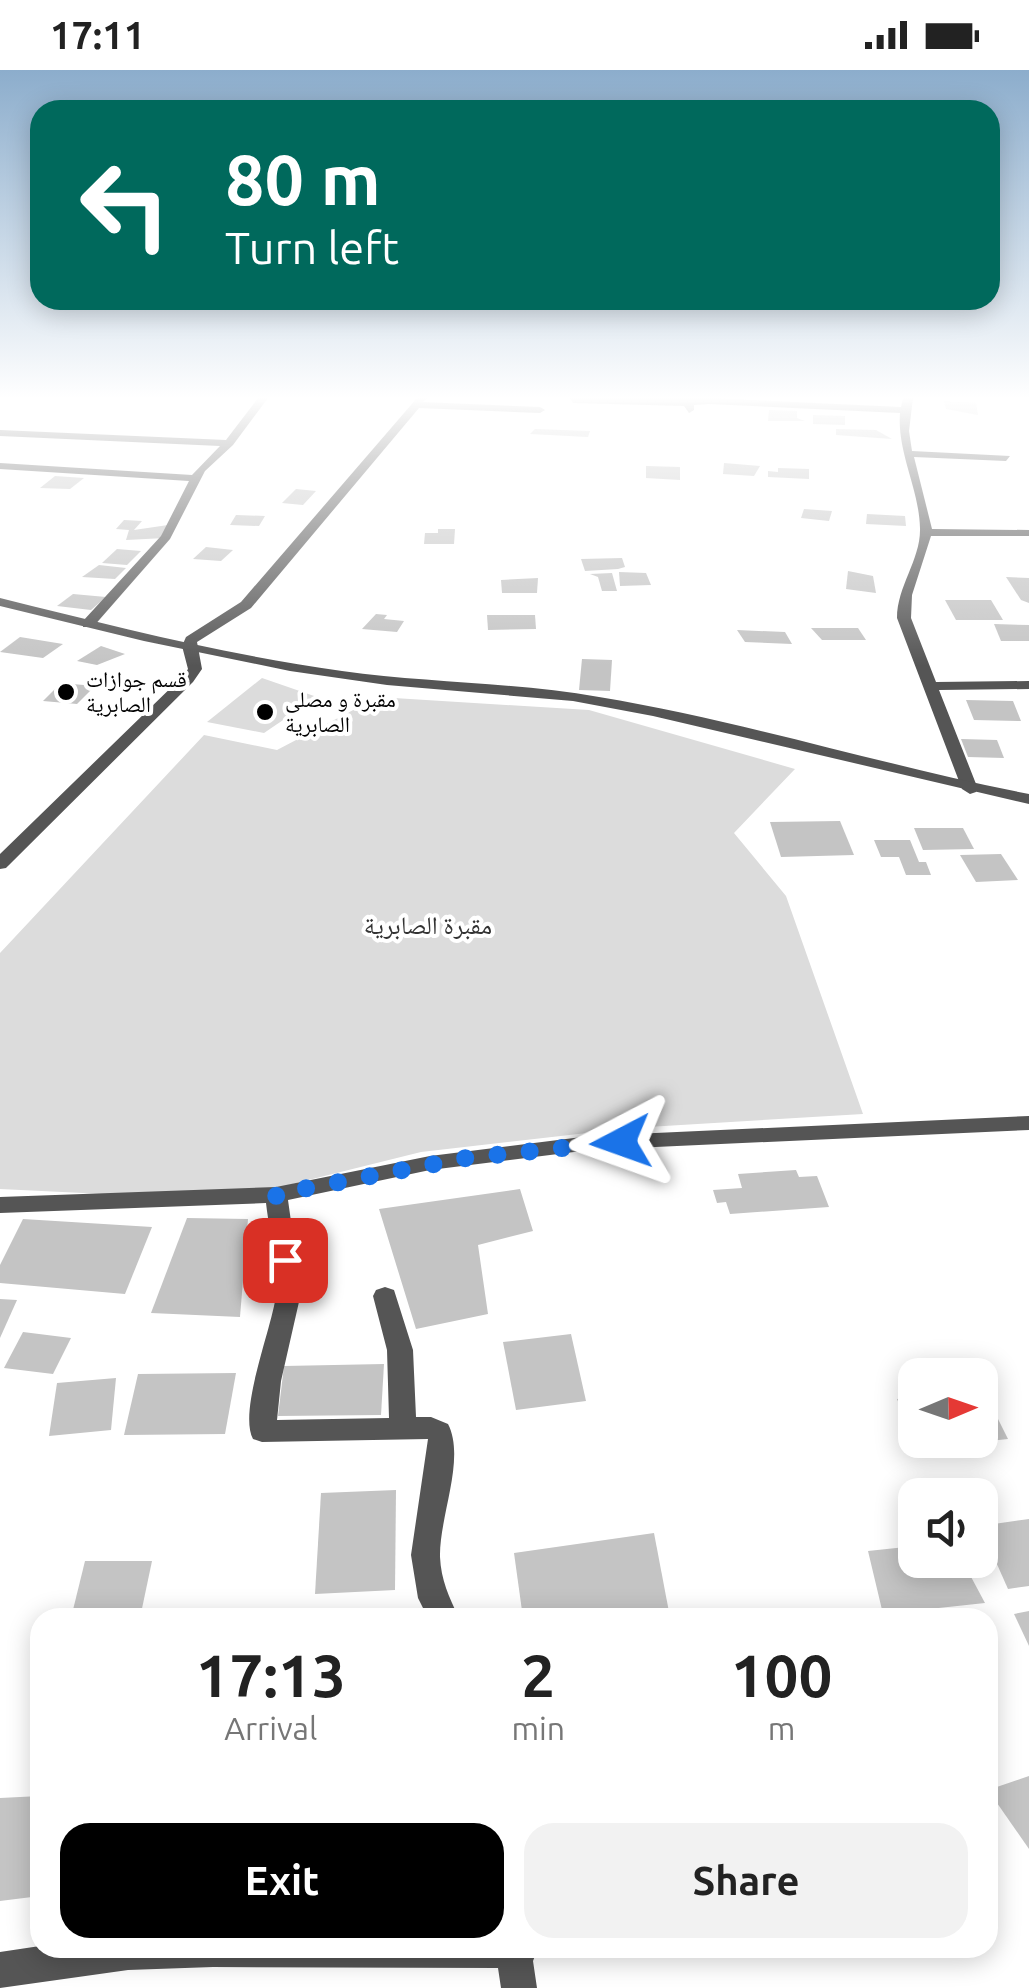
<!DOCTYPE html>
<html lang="en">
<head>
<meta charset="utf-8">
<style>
  :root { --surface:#fff; --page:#f2f2f2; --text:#222; --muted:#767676; --accent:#000 }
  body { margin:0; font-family:Ubuntu,"Noto Naskh Arabic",sans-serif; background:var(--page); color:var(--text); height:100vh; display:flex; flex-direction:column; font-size:38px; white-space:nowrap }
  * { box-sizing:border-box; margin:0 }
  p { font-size:32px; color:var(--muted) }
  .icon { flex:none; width:55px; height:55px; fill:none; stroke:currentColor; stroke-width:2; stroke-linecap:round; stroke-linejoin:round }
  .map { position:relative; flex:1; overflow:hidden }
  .side { position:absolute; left:30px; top:1538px; width:968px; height:350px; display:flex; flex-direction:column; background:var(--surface); border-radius:30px; box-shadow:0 5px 25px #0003 }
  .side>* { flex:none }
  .guide { position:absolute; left:30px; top:30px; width:970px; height:210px; border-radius:30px; box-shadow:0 5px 25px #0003; background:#00695c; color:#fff; overflow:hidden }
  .needle { width:65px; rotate:88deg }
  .fabs { position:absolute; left:898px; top:1288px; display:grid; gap:20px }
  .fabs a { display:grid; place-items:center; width:100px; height:100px; border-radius:20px; background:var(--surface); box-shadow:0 5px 25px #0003; font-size:50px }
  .pin { position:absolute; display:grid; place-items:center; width:85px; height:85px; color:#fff; margin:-42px; border-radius:20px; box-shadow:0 5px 15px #0006 }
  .me { position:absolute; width:110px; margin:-55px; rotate:266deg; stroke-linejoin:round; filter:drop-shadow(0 0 8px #0008) }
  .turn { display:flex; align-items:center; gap:35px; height:210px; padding:0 30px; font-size:45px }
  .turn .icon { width:130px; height:130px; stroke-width:2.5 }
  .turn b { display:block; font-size:70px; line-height:85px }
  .eta { display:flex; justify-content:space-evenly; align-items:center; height:170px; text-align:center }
  .eta b { font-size:60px; font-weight:700; line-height:70px }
  .button { display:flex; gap:20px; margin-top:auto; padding:20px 30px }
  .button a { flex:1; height:115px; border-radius:30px; background:var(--accent); color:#fff; font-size:40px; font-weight:700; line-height:115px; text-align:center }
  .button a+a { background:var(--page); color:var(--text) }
  .status { display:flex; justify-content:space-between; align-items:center; height:70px; padding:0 50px; background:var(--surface); direction:ltr }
  .status svg { height:28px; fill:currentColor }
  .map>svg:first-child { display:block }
  .green { fill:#dcdcdc }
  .building { fill:#c4c4c4 }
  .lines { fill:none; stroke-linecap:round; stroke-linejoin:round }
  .minor { fill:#555; fill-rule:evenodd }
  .tertiary { fill:#555; fill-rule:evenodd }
  .route { stroke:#1a73e8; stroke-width:18; stroke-dasharray:0 32.4 }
  .poi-dot { fill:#000; stroke:#fff; stroke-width:4 }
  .labels { text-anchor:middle; stroke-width:8; stroke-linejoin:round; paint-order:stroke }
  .far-poi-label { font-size:22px; fill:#000; stroke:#fff; text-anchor:start }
  .park-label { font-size:25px; fill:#333; stroke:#fff }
</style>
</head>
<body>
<div class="status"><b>17:11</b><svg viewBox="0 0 49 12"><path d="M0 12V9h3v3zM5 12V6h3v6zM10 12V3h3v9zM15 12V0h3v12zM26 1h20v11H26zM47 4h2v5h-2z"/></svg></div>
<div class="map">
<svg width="1029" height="1918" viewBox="0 0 1029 1918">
  <rect width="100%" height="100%" fill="#fff"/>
  <g class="green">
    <polygon points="262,608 317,627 264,663 207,652"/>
    <polygon points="378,627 589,640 795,699 734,763 786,826 863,1044 631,1058 421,1082 228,1130 0,1119 0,883 204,665 277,680"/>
  </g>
  <g class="building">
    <polygon points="944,331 976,333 978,345 946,339"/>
    <polygon points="769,340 797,341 797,348 805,351 768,351"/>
    <polygon points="813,345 845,346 845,355 813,354"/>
    <polygon points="535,359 590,361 588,367 530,364"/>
    <polygon points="836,359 876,360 892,369 836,365"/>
    <polygon points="724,393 760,396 754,406 723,404"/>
    <polygon points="646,396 680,397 680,410 646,408"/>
    <polygon points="778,398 809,399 809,409 768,407 768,401 778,402"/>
    <polygon points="55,406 84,408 70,419 40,418"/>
    <polygon points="296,419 316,421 303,435 282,433"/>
    <polygon points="804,439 832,441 829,451 801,448"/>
    <polygon points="867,444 905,446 906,456 866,454"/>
    <polygon points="236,445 265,446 259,456 230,455"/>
    <polygon points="124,450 142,451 134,460 168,455 165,468 126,470 129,460 116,459"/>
    <polygon points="438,459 455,459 454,474 424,474 425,463 438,463"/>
    <polygon points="206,477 233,480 221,491 193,489"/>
    <polygon points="117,479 141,481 127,495 102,493"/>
    <polygon points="622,488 625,497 618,499 585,501 581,489"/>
    <polygon points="99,495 126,498 115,509 82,507"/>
    <polygon points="848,501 873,506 876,523 846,519"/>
    <polygon points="619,502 646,503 651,515 620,516"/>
    <polygon points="612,503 617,521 602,521 598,507 590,504"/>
    <polygon points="1006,507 1029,508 1029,533 1021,530"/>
    <polygon points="538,508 537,523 502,523 501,510"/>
    <polygon points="73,524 106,527 91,540 57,536"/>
    <polygon points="945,530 991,530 1003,550 956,550"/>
    <polygon points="376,544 387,545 384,549 404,551 397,562 362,559"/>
    <polygon points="487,545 535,545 536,559 488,560"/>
    <polygon points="994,554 1029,555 1029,571 1001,571"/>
    <polygon points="811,558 858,558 866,570 822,570"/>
    <polygon points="737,560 785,562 792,574 745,572"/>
    <polygon points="20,567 63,574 43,588 0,582"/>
    <polygon points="101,576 125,584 97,595 77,591"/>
    <polygon points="582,589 612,590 610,621 579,620"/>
    <polygon points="61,613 95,616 77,634 43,631"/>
    <polygon points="966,630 1013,631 1021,651 974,650"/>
    <polygon points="961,669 997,670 1004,688 968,687"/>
    <polygon points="840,751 854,785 781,787 770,752"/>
    <polygon points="914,758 963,758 974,779 923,780"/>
    <polygon points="874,770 910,770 919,792 926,792 931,805 906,805 899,787 881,787"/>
    <polygon points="1001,784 1018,810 976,812 960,785"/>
    <polygon points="796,1100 799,1107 817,1106 829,1137 730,1144 726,1132 717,1133 713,1120 742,1118 738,1104"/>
    <polygon points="520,1119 533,1161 478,1175 488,1244 416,1259 379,1139"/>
    <polygon points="187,1148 248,1149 240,1247 151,1243"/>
    <polygon points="23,1149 152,1157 125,1224 0,1213 0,1195"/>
    <polygon points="0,1229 17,1230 0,1268"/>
    <polygon points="23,1262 71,1268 53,1304 4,1298"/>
    <polygon points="571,1264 586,1331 516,1340 503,1272"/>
    <polygon points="384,1294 381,1345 278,1346 284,1296"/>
    <polygon points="236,1303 225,1364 124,1365 138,1304"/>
    <polygon points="116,1308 111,1360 49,1366 57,1313"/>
    <polygon points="980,1319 983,1319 1008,1369 980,1372"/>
    <polygon points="915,1327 915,1370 978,1372 918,1379 897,1329"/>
    <polygon points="396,1420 395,1520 315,1524 321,1423"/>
    <polygon points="1029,1449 1029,1516 1008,1519 980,1456"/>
    <polygon points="654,1463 669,1542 628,1548 523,1548 514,1483"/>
    <polygon points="915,1476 915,1490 962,1490 985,1533 883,1544 868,1481"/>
    <polygon points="85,1491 152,1491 140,1548 71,1548"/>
    <polygon points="1029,1541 1029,1576 1014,1544"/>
    <polygon points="1029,1706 1029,1779 988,1720"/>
    <polygon points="40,1726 40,1826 0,1831 0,1728"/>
  </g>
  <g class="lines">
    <g class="minor">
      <polygon points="258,328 268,328 233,375 205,401 170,469 93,557 83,557 83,551 161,466 189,411 0,399 0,393 192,405 220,376 0,366 0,360 226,370"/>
      <polygon points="417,328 427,328 423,332 540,337 545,340 540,343 419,338 251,538 197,572 202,599 193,612 6,798 0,799 0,784 183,606 188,599 182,576 186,567 241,532"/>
      <path d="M570,328H709L901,337L903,328H913L909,361L912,381L1010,386L1006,391L914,387L932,459L1029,460V466H931L912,525L911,548L936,612L1029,611V619L939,620L978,719L976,722L970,724L962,719L897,548C897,516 921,489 920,458C919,418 897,383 900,343L709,334L694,335V340L689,343L684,336L573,333Z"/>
      <path d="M1029,1046V1060L590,1080L430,1100L288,1130L301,1223L281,1311L277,1350L389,1348L387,1280L373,1226L376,1220L385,1217L394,1220L413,1280L416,1347H431L448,1354C466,1389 439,1447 440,1487C441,1510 449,1527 459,1548H428L418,1528L411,1485L428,1369L262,1372L253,1369C238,1341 272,1258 276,1225C279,1200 269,1160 266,1133L0,1143V1127L276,1117L430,1086L590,1066Z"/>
      <polygon points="40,1876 538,1878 533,1891 537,1918 501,1918 498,1898 213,1897 128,1900 0,1918 0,1882"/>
    </g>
    <path class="tertiary" d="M0,528C113,556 226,585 342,601C427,613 514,612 599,627C744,651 885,696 1029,724V734L653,646L573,631L387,615L290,601L144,571L0,536Z"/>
  </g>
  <linearGradient id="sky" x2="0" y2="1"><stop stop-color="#8cadcc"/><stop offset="0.55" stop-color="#fff"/><stop offset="1" stop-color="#fff" stop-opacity="0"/></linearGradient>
  <rect width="1029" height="596" fill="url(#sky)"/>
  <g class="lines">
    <polyline class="route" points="285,1190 276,1124 466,1088 621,1072"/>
  </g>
  <g class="poi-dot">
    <circle cx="66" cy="622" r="10"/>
    <circle cx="265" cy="642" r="10"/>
  </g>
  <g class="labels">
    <g class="far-poi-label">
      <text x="86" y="617">قسم جوازات<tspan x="86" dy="25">الصابرية</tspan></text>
      <text x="285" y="637">مقبرة و مصلى<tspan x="285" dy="25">الصابرية</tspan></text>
    </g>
    <g class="park-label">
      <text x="428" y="864">مقبرة الصابرية</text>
    </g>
  </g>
</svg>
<div class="fabs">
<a><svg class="needle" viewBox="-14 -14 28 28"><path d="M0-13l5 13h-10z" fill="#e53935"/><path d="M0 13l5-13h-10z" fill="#767676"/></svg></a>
<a><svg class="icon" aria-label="sound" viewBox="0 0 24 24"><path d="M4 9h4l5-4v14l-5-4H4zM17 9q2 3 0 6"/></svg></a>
</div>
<div class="pin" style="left:285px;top:1190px;background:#d93025"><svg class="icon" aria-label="arrive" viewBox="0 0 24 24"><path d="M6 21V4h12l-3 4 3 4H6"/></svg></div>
<svg class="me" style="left:621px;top:1072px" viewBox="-20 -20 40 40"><path d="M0-17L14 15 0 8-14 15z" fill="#1a73e8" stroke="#fff" stroke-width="4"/></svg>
<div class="guide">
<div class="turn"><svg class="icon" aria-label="left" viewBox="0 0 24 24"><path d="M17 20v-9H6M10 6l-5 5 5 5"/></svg><div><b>80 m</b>Turn left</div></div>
</div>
<section class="side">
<div class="eta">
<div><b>17:13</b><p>Arrival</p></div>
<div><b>2</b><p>min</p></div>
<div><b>100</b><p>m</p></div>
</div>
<div class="button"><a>Exit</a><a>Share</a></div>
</section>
</div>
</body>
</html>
